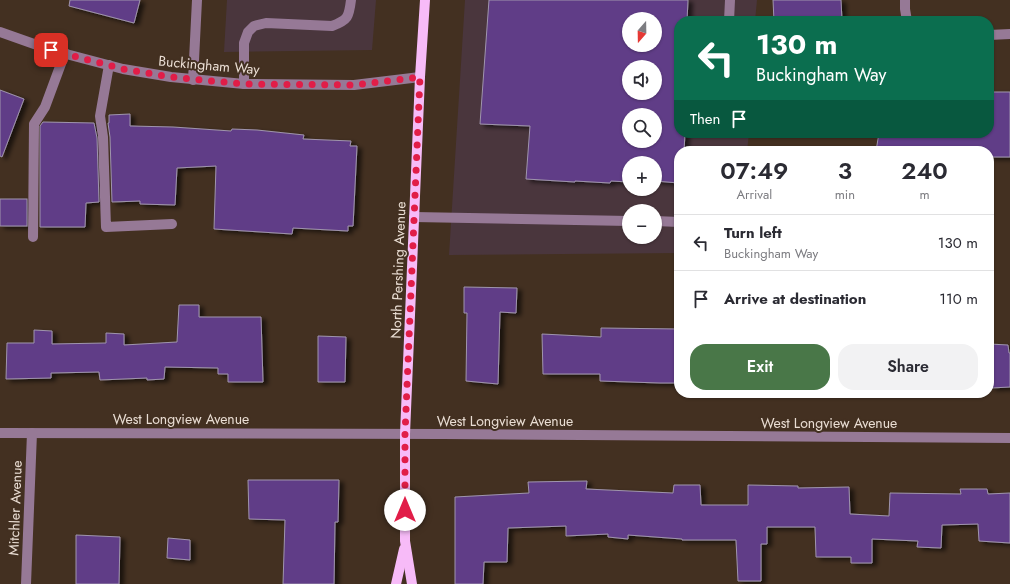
<!DOCTYPE html>
<html lang="en">
<head>
<meta charset="utf-8">
<style>
  :root { --surface:#fff; --page:#f2f2f3; --text:#2b2b33; --muted:#7c7c81; --line:#e1e1e2; --accent:#497748 }
  body { margin:0; font-family:Jost,sans-serif; background:var(--page); color:var(--text); height:100vh; display:flex; flex-direction:column; font-size:15px; white-space:nowrap }
  * { box-sizing:border-box; margin:0 }
  p { font-size:13px; color:var(--muted) }
  .icon { flex:none; width:22px; height:22px; fill:none; stroke:currentColor; stroke-width:2; stroke-linecap:round; stroke-linejoin:round }
  .map { position:relative; flex:1; overflow:hidden }
  .side { position:absolute; left:674px; top:146px; width:320px; height:252px; display:flex; flex-direction:column; background:var(--surface); border-radius:16px; box-shadow:0 1px 3px #0004 }
  .side>* { flex:none }
  .top-card { position:absolute; left:674px; top:16px; width:320px; height:122px; border-radius:16px; box-shadow:0 1px 3px #0004; background:#0b6e4f; color:#fff; overflow:hidden }
  .needle { width:26px; rotate:200deg }
  .buttons { position:absolute; left:622px; top:12px; display:grid; gap:8px }
  .buttons a { display:grid; place-items:center; width:40px; height:40px; border-radius:50%; background:var(--surface); box-shadow:0 1px 3px #0004; font-size:20px }
  .pin { position:absolute; display:grid; place-items:center; width:34px; height:34px; color:#fff; margin:-17px; border-radius:8px; box-shadow:0 2px 6px #0006 }
  .me { position:absolute; width:44px; margin:-22px; rotate:0deg; stroke-linejoin:round; filter:drop-shadow(0 0 3px #0008) }
  .turn { display:flex; align-items:center; gap:14px; height:84px; padding:0 16px; font-size:18px }
  .turn .icon { width:52px; height:52px; stroke-width:2.5 }
  .turn b { display:block; font-size:28px; line-height:34px }
  .then { display:flex; align-items:center; height:38px; padding:0 16px; background:#0003; gap:8px; font-size:15px }
  .eta { display:flex; justify-content:space-evenly; align-items:center; height:68px; text-align:center }
  .eta b { font-size:24px; font-weight:600; line-height:28px }
  .action { display:flex; gap:8px; margin-top:auto; padding:8px 16px }
  .action a { flex:1; height:46px; border-radius:16px; background:var(--accent); color:#fff; font-size:16px; font-weight:600; line-height:46px; text-align:center }
  .action a+a { background:var(--page); color:var(--text) }
  ul { padding:0; list-style:none }
  li { display:flex; align-items:center; gap:12px; height:56px; padding:0 16px; border-top:1px solid var(--line) }
  li div { flex:1 }
  li b { display:block; font-size:15px }
  li em { font-style:normal }
  .map>svg:first-child { display:block }
  .commercial { fill:#4a363d; fill-rule:evenodd }
  .building { fill:#613c87; stroke:#9f95ad; fill-rule:evenodd; filter:url(#shadow) }
  .lines { fill:none; stroke-linecap:round; stroke-linejoin:round }
  .minor { stroke:#967996; stroke-width:10 }
  .major { stroke:#f7bbf8; stroke-width:10 }
  .route { stroke:#e11d48; stroke-width:7; stroke-dasharray:0 12.6 }
  .labels { text-anchor:middle; stroke-width:4; stroke-linejoin:round; paint-order:stroke }
  .street-label { font-size:14px; fill:#eaded4; stroke:#433021 }
</style>
</head>
<body>
<div class="map">
<svg width="1010" height="584" viewBox="0 0 1010 584">
  <defs>
    <filter id="shadow"><feDropShadow dx="4.5" dy="2.5" stdDeviation="2" flood-color="#0009"/></filter>
  </defs>
  <rect width="100%" height="100%" fill="#433021"/>
  <g class="commercial">
    <polygon points="227,0 376,0 372,50 224,52"/>
    <path d="M465,0H757L755,21H679V133H749L747,151H679V253L449,255ZM629,19H655V45H629ZM629,67H655V93H629ZM629,115H655V141H629ZM629,163H655V189H629ZM629,211H655V237H629Z"/>
  </g>
  <g class="building">
    <polygon points="70,0 140,0 134,23 69,6"/>
    <path d="M489,0H688L687,21H679V133H685L684,151H679V183L655,181V163H629V182L611,181L610,183L575,181V182L526,179L530,126L480,124ZM629,19H655V45H629ZM629,67H655V93H629ZM629,115H655V141H629Z"/>
    <polygon points="773,0 841,0 842,21 774,21"/>
    <polygon points="0,90 24,99 2,157 0,156"/>
    <polygon points="990,92 1010,92 1010,157 989,157 989,151 876,151 879,133 989,133"/>
    <polygon points="130,114 130,126 173,127 231,131 232,129 257,130 304,135 303,139 351,141 350,146 357,146 353,226 348,226 348,231 293,228 292,234 214,229 216,166 177,168 175,205 140,204 140,201 112,202 110,137 108,123 109,123 109,115"/>
    <polygon points="43,122 94,123 97,138 99,202 86,203 85,227 40,227 40,126"/>
    <rect x="0" y="199" width="27" height="27"/>
    <polygon points="464,287 517,288 516,313 500,312 498,384 466,381 467,313 464,313"/>
    <polygon points="179,305 199,305 199,317 261,317 263,382 228,382 228,374 218,374 218,368 165,367 164,379 147,380 147,378 100,380 99,372 51,373 51,378 6,379 7,343 34,343 34,330 52,331 52,344 106,343 106,333 124,334 124,345 177,342"/>
    <polygon points="601,328 679,329 679,383 660,383 600,381 600,374 543,374 542,334 601,337"/>
    <polygon points="318,336 346,337 345,382 318,382"/>
    <polygon points="989,344 1008,345 1009,353 1010,353 1010,387 991,388 991,377 989,377"/>
    <polygon points="248,480 339,480 338,522 335,522 334,584 283,584 285,520 249,519"/>
    <polygon points="587,481 586,489 673,493 674,485 700,485 701,505 748,505 748,485 798,486 798,488 849,487 850,514 889,516 890,493 961,494 960,489 987,489 988,494 1010,493 1010,543 979,541 978,524 942,525 941,548 917,547 918,541 872,539 872,563 851,563 851,557 816,557 815,527 767,527 767,544 761,544 761,581 738,581 736,540 682,540 682,539 628,535 628,539 608,537 608,534 566,536 566,526 508,528 507,562 484,562 483,584 455,584 455,497 529,493 528,482"/>
    <polygon points="76,535 120,537 119,584 76,584"/>
    <polygon points="168,538 190,540 190,560 167,558"/>
  </g>
  <g class="lines">
    <g class="minor">
      <polyline points="905,0 905,9 907,21"/>
      <polyline points="729,21 730,0"/>
      <polyline points="0,32 51,50 123,69 171,77 244,84 354,85 420,77"/>
      <polyline points="989,35 1010,34"/>
      <polyline points="109,65 100,116 103,137 106,227 172,224"/>
      <polyline points="193,80 197,0"/>
      <path d="M244,84V43L248,32L254,26L266,23L332,26C348,20 349,17 351,0"/>
      <polyline points="414,217 629,221"/>
      <polyline points="655,221 679,222"/>
      <polyline points="33,237 34,124 45,107 65,53"/>
      <polyline points="0,433 443,434 1010,438"/>
      <polyline points="26,584 32,433"/>
    </g>
    <g class="major">
      <polyline points="396,584 404,549"/>
      <polyline points="412,584 405,541 405,434 420,77 425,0"/>
    </g>
  </g>
  <g class="lines">
    <polyline class="route" points="51,50 123,69 171,77 244,84 354,85 420,77 405,434 405,510"/>
  </g>
  <g class="labels">
    <g class="street-label">
      <text transform="translate(209 65) rotate(5)" y="5">Buckingham Way</text>
      <text transform="translate(398 270) rotate(-88)" y="5">North Pershing Avenue</text>
      <text x="181" y="424">West Longview Avenue</text>
      <text x="505" y="426">West Longview Avenue</text>
      <text x="829" y="428">West Longview Avenue</text>
      <text transform="translate(15 508) rotate(-88)" y="5">Mitchler Avenue</text>
    </g>
  </g>
</svg>
<div class="buttons">
<a><svg class="needle" viewBox="-14 -14 28 28"><path d="M0-13l5 13h-10z" fill="#e53935"/><path d="M0 13l5-13h-10z" fill="#7c7c81"/></svg></a>
<a><svg class="icon" aria-label="sound" viewBox="0 0 24 24"><path d="M4 9h4l5-4v14l-5-4H4zM17 9q2 3 0 6"/></svg></a>
<a><svg class="icon" aria-label="search" viewBox="0 0 24 24"><circle cx="10" cy="10" r="6"/><path d="M15 15l6 6"/></svg></a>
<a>+</a>
<a>−</a>
</div>
<div class="pin" style="left:51px;top:50px;background:#d93025"><svg class="icon" aria-label="arrive" viewBox="0 0 24 24"><path d="M6 21V4h12l-3 4 3 4H6"/></svg></div>
<svg class="me" style="left:405px;top:510px" viewBox="-20 -20 40 40"><circle r="19" fill="#fff"/><path d="M0-13L10 11 0 6-10 11z" fill="#e11d48"/></svg>
<div class="top-card">
<div class="turn"><svg class="icon" aria-label="left" viewBox="0 0 24 24"><path d="M17 20v-9H6M10 6l-5 5 5 5"/></svg><div><b>130 m</b>Buckingham Way</div></div>
<div class="then">Then<svg class="icon" aria-label="arrive" viewBox="0 0 24 24"><path d="M6 21V4h12l-3 4 3 4H6"/></svg></div>
</div>
<section class="side">
<div class="eta">
<div><b>07:49</b><p>Arrival</p></div>
<div><b>3</b><p>min</p></div>
<div><b>240</b><p>m</p></div>
</div>
<ul>
<li><svg class="icon" aria-label="left" viewBox="0 0 24 24"><path d="M17 20v-9H6M10 6l-5 5 5 5"/></svg><div><b>Turn left</b><p>Buckingham Way</p></div><em>130 m</em></li>
<li><svg class="icon" aria-label="arrive" viewBox="0 0 24 24"><path d="M6 21V4h12l-3 4 3 4H6"/></svg><div><b>Arrive at destination</b></div><em>110 m</em></li>
</ul>
<div class="action"><a>Exit</a><a>Share</a></div>
</section>
</div>
</body>
</html>
